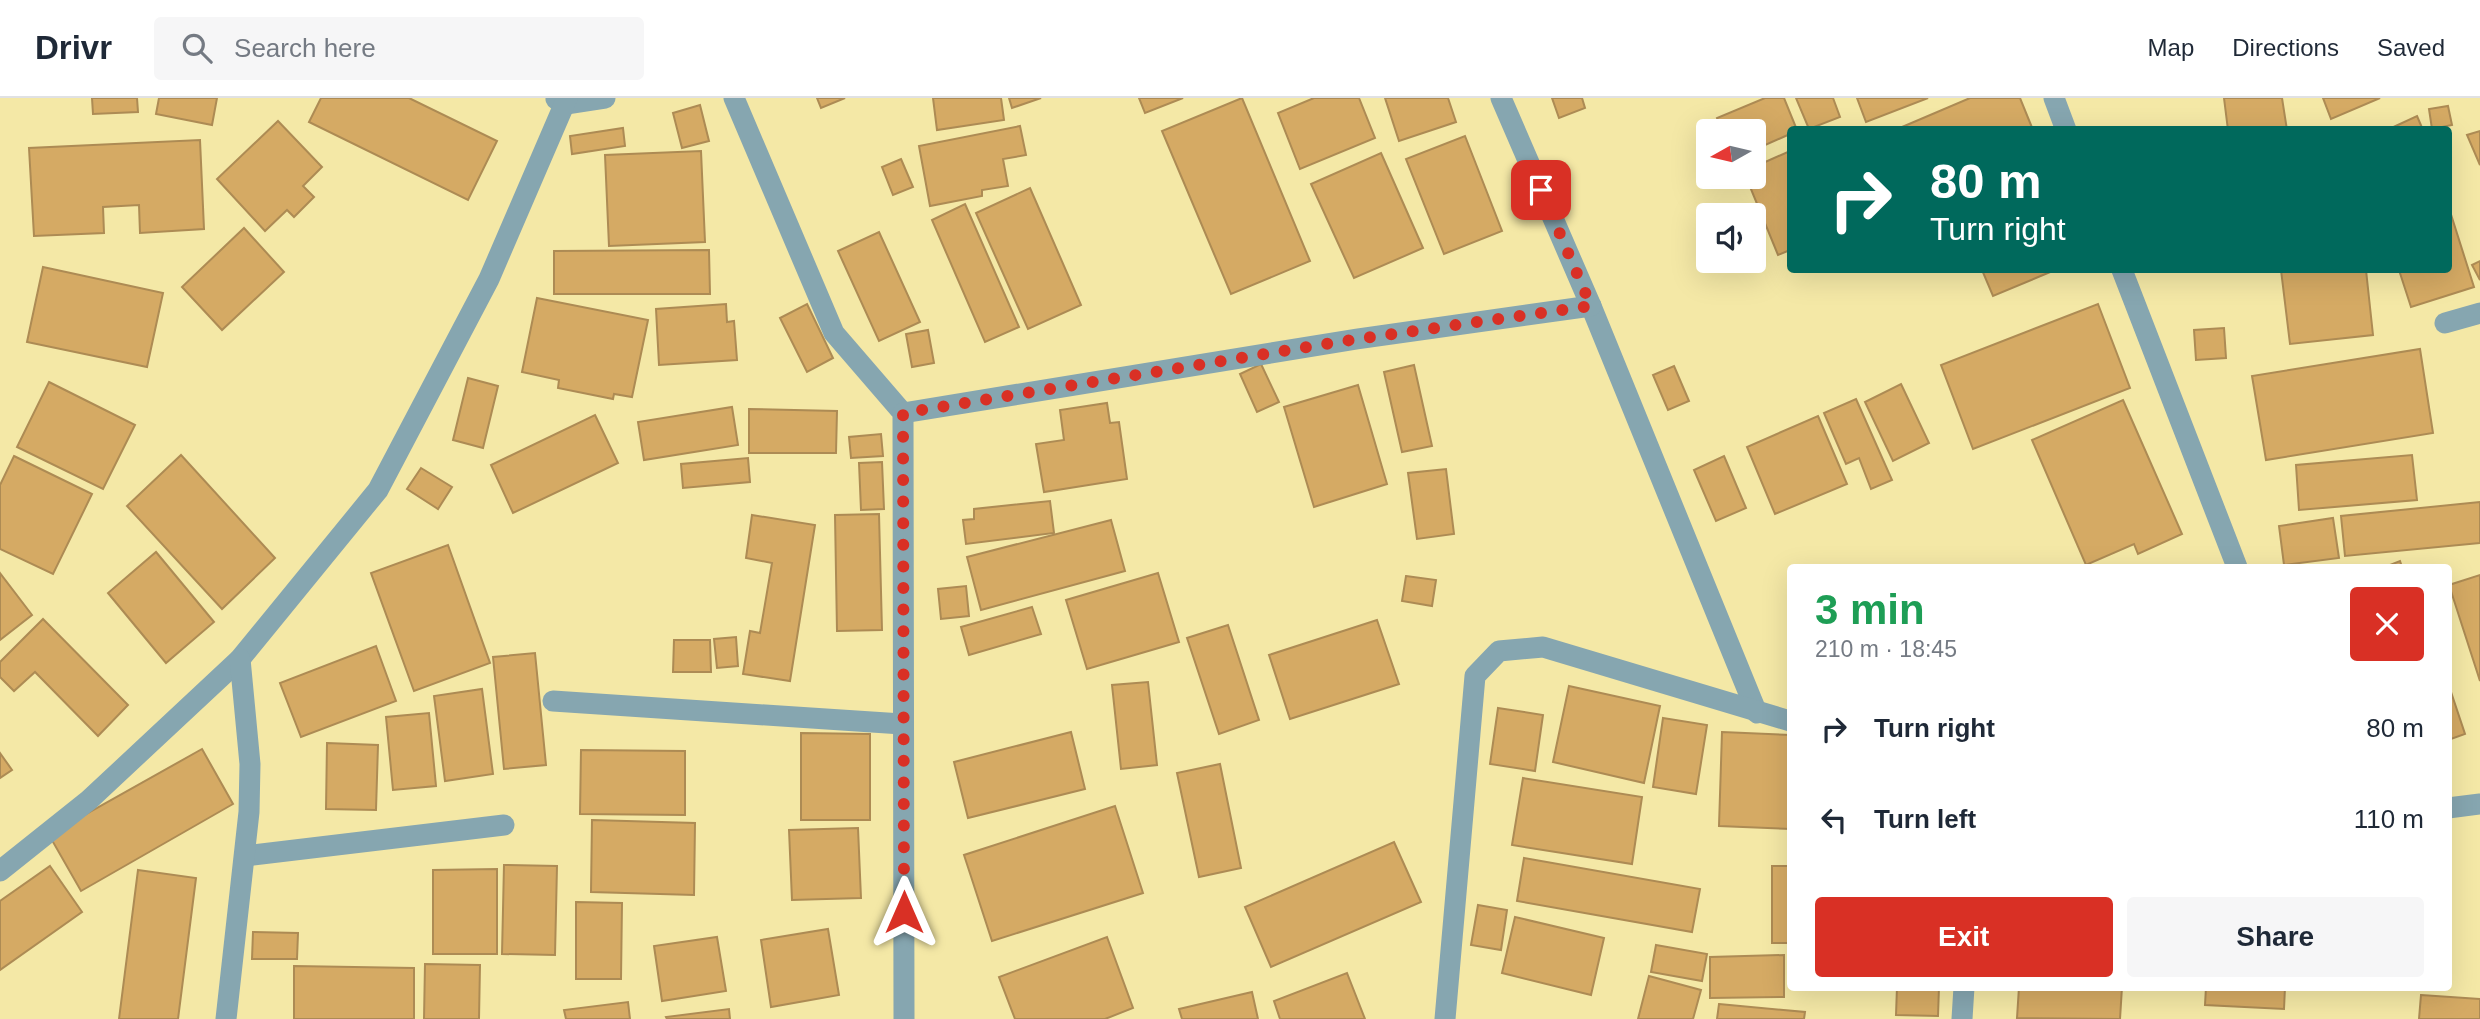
<!DOCTYPE html>
<html lang="en">
<head>
<meta charset="utf-8">
<style>
  :root { --surface:#fff; --page:#f6f6f7; --text:#1f2937; --muted:#747a83; --line:#e0e1e3; --accent:#d93025 }
  body { margin:0; font-family:Helvetica,sans-serif; background:var(--page); color:var(--text); height:100vh; display:flex; flex-direction:column; font-size:26px; white-space:nowrap }
  * { box-sizing:border-box; margin:0 }
  p { font-size:23px; color:var(--muted) }
  .icon { flex:none; width:38px; height:38px; fill:none; stroke:currentColor; stroke-width:2; stroke-linecap:round; stroke-linejoin:round }
  .map { position:relative; flex:1; overflow:hidden }
  .details { position:absolute; left:1787px; top:466px; width:665px; height:427px; display:flex; flex-direction:column; background:var(--surface); border-radius:7px; box-shadow:0 7px 28px #0002 }
  .details>* { flex:none }
  .guide { position:absolute; left:1787px; top:28px; width:665px; height:147px; border-radius:7px; box-shadow:0 7px 28px #0002; background:#00695c; color:#fff; overflow:hidden }
  .needle { width:46px; rotate:262deg }
  .controls { position:absolute; left:1696px; top:21px; display:grid; gap:14px }
  .controls a { display:grid; place-items:center; width:70px; height:70px; border-radius:7px; background:var(--surface); box-shadow:0 7px 28px #0002; font-size:35px }
  .pin { position:absolute; display:grid; place-items:center; width:60px; height:60px; color:#fff; margin:-30px; border-radius:14px; box-shadow:0 4px 10px #0006 }
  .me { position:absolute; width:77px; margin:-38px; rotate:0deg; stroke-linejoin:round; filter:drop-shadow(0 0 5px #0008) }
  .turn { display:flex; align-items:center; gap:24px; height:147px; padding:0 28px; font-size:32px }
  .turn .icon { width:91px; height:91px; stroke-width:2.5 }
  .turn b { display:block; font-size:49px; line-height:60px }
  .round { display:grid; place-items:center; flex:none; width:74px; height:74px; border-radius:7px; background:var(--page) }
  .summary { display:flex; align-items:center; justify-content:space-between; height:119px; padding:0 28px }
  h1 { font-size:42px; font-weight:700; line-height:52px; color:#1e9e55 }
  .action { display:flex; gap:14px; margin-top:auto; padding:14px 28px }
  .action a { flex:1; height:80px; border-radius:7px; background:var(--accent); color:#fff; font-size:28px; font-weight:700; line-height:80px; text-align:center }
  .action a+a { background:var(--page); color:var(--text) }
  ul { padding:0; list-style:none }
  li { display:flex; align-items:center; gap:21px; height:91px; padding:0 28px }
  li div { flex:1 }
  li b { display:block; font-size:26px }
  li em { font-style:normal }
  header { display:flex; align-items:center; gap:42px; box-sizing:border-box; height:98px; padding:0 35px; background:var(--surface); border-bottom:2px solid var(--line) }
  header strong { font-size:33px }
  nav { display:flex; gap:38px; margin-inline-start:auto; font-size:24px }
  .search { width:490px; height:63px; background:var(--page); display:flex; align-items:center; gap:18px; box-sizing:border-box; padding:0 24px; border-radius:7px; color:var(--muted); font-size:26px }
  .map>svg:first-child { display:block }
  .building { fill:#d5aa64; stroke:#ad8b54; stroke-width:2 }
  .lines { fill:none; stroke-linecap:round; stroke-linejoin:round }
  .street { stroke:#86a6b0; stroke-width:21 }
  .route { stroke:#d93025; stroke-width:12; stroke-dasharray:0 21.6 }
</style>
</head>
<body>
<header>
<strong>Drivr</strong>
<div class="search"><svg class="icon" aria-label="search" viewBox="0 0 24 24"><circle cx="10" cy="10" r="6"/><path d="M15 15l6 6"/></svg>Search here</div>
<nav><a>Map</a><a>Directions</a><a>Saved</a></nav>
</header>
<div class="map">
<svg width="2480" height="921" viewBox="0 0 2480 921">
  <rect width="100%" height="100%" fill="#f4e8a6"/>
  <g class="building">
    <polygon points="92,0 137,0 138,14 93,16"/>
    <polygon points="159,0 217,0 212,27 156,16"/>
    <polygon points="321,0 409,0 497,43 468,102 309,24"/>
    <polygon points="817,0 845,0 821,10"/>
    <polygon points="933,0 1001,0 1004,22 937,32"/>
    <polygon points="1009,0 1041,0 1012,10"/>
    <polygon points="1139,0 1183,0 1145,15"/>
    <polygon points="1242,0 1310,163 1231,196 1162,33"/>
    <polygon points="1314,0 1359,0 1375,40 1300,71 1278,15"/>
    <polygon points="1385,0 1448,0 1456,24 1399,43"/>
    <polygon points="1552,0 1582,0 1585,10 1559,20"/>
    <polygon points="1765,0 1784,0 1797,32 1790,32 1790,36 1754,52 1754,33 1722,33 1717,20"/>
    <polygon points="1796,0 1833,0 1840,19 1809,31"/>
    <polygon points="1857,0 1928,0 1866,24"/>
    <polygon points="1970,0 2020,0 2033,32 1895,32"/>
    <polygon points="2224,0 2282,0 2287,32 2228,32"/>
    <polygon points="2323,0 2380,0 2331,21"/>
    <polygon points="700,7 709,43 682,50 673,15"/>
    <polygon points="2448,8 2452,27 2432,31 2429,11"/>
    <polygon points="2417,18 2423,32 2387,32"/>
    <polygon points="278,23 322,69 303,88 314,99 294,119 287,112 265,133 217,81"/>
    <polygon points="1020,28 1026,57 1003,61 1008,88 982,92 982,98 930,108 919,48"/>
    <polygon points="623,30 625,48 572,56 570,38"/>
    <polygon points="2480,33 2480,67 2467,37"/>
    <polygon points="1465,38 1502,133 1444,156 1406,61"/>
    <polygon points="200,42 204,131 140,135 139,107 103,109 104,135 34,138 29,50"/>
    <polygon points="701,53 705,144 609,148 605,57"/>
    <polygon points="1790,53 1790,152 1778,157 1746,79 1754,79 1754,69"/>
    <polygon points="1381,55 1423,150 1354,180 1311,86"/>
    <polygon points="901,61 913,89 893,97 882,69"/>
    <polygon points="1030,90 1081,207 1028,231 976,115"/>
    <polygon points="965,106 1019,229 985,244 932,122"/>
    <polygon points="2448,107 2474,189 2411,209 2399,172 2448,172"/>
    <polygon points="244,130 284,174 222,232 182,189"/>
    <polygon points="879,134 920,224 879,243 838,153"/>
    <polygon points="709,152 710,196 554,196 554,153"/>
    <polygon points="2480,163 2480,182 2472,167"/>
    <polygon points="43,169 163,195 147,269 27,244"/>
    <polygon points="1982,172 2055,172 1993,198"/>
    <polygon points="2281,172 2366,172 2373,237 2290,246"/>
    <polygon points="537,200 648,222 632,299 614,296 613,301 558,290 559,282 522,274"/>
    <polygon points="726,206 727,224 734,223 737,262 659,267 656,211"/>
    <polygon points="807,206 833,260 807,274 780,220"/>
    <polygon points="2098,206 2130,290 1973,351 1941,267"/>
    <polygon points="2224,230 2226,260 2196,262 2194,232"/>
    <polygon points="928,232 934,265 912,269 906,236"/>
    <polygon points="2420,251 2433,335 2266,362 2252,278"/>
    <polygon points="1261,266 1279,304 1257,314 1240,276"/>
    <polygon points="1414,267 1432,348 1402,354 1384,274"/>
    <polygon points="1674,268 1689,303 1668,312 1653,277"/>
    <polygon points="468,280 498,288 483,350 453,342"/>
    <polygon points="49,284 135,327 103,391 17,349"/>
    <polygon points="1901,286 1929,345 1893,363 1865,304"/>
    <polygon points="1358,287 1387,386 1314,409 1284,309"/>
    <polygon points="1856,301 1892,382 1871,391 1859,360 1846,366 1824,315"/>
    <polygon points="2123,302 2182,436 2138,456 2134,446 2086,467 2032,342"/>
    <polygon points="1107,305 1110,325 1119,324 1127,381 1044,394 1036,346 1064,342 1060,312"/>
    <polygon points="732,309 738,347 644,362 638,324"/>
    <polygon points="749,311 837,313 836,355 749,355"/>
    <polygon points="595,317 618,365 513,415 491,367"/>
    <polygon points="1818,318 1847,386 1775,416 1747,349"/>
    <polygon points="881,336 883,358 851,360 849,339"/>
    <polygon points="181,357 275,460 222,511 127,408"/>
    <polygon points="2412,357 2417,402 2299,412 2296,367"/>
    <polygon points="14,358 92,396 53,476 0,451 0,387"/>
    <polygon points="1724,358 1746,410 1716,423 1694,372"/>
    <polygon points="748,360 750,384 683,390 681,366"/>
    <polygon points="882,364 884,411 861,412 859,365"/>
    <polygon points="421,370 452,389 438,411 407,391"/>
    <polygon points="1446,371 1454,436 1417,441 1408,375"/>
    <polygon points="1050,403 1054,435 966,446 963,422 974,421 974,411"/>
    <polygon points="2480,404 2480,445 2345,458 2341,418"/>
    <polygon points="879,416 882,532 837,533 835,417"/>
    <polygon points="752,417 815,427 790,583 743,576 750,533 760,535 772,465 746,460"/>
    <polygon points="2333,420 2339,460 2284,467 2279,428"/>
    <polygon points="1111,422 1125,473 981,512 967,459"/>
    <polygon points="448,447 490,565 414,593 371,475"/>
    <polygon points="156,454 214,524 166,565 108,495"/>
    <polygon points="2400,463 2402,469 2385,469"/>
    <polygon points="0,475 32,517 0,542"/>
    <polygon points="1158,475 1179,544 1087,571 1066,502"/>
    <polygon points="2480,477 2480,583 2449,487"/>
    <polygon points="1406,478 1436,482 1432,508 1402,503"/>
    <polygon points="966,488 969,518 941,521 938,491"/>
    <polygon points="1032,509 1041,536 969,557 961,529"/>
    <polygon points="43,521 128,607 98,638 35,574 14,593 0,579 0,564"/>
    <polygon points="1377,522 1399,586 1290,621 1269,557"/>
    <polygon points="1228,527 1259,622 1219,636 1187,540"/>
    <polygon points="736,539 738,568 717,570 714,541"/>
    <polygon points="674,542 710,542 711,574 673,574"/>
    <polygon points="376,548 396,603 301,639 280,585"/>
    <polygon points="535,555 546,667 504,671 493,559"/>
    <polygon points="1148,584 1157,667 1121,671 1112,587"/>
    <polygon points="2448,585 2465,636 2448,642"/>
    <polygon points="1569,588 1660,608 1644,685 1553,664"/>
    <polygon points="482,591 493,676 445,683 434,598"/>
    <polygon points="1498,610 1543,617 1535,673 1490,666"/>
    <polygon points="429,615 436,688 393,692 386,619"/>
    <polygon points="1663,620 1707,627 1696,696 1653,689"/>
    <polygon points="1071,634 1085,691 968,720 954,664"/>
    <polygon points="1722,634 1790,637 1790,731 1719,728"/>
    <polygon points="801,635 870,636 870,722 801,722"/>
    <polygon points="327,645 378,647 376,712 326,711"/>
    <polygon points="202,651 233,706 81,793 49,737"/>
    <polygon points="581,652 685,653 685,717 580,716"/>
    <polygon points="0,655 12,672 0,680"/>
    <polygon points="1220,666 1241,770 1199,779 1177,675"/>
    <polygon points="1523,680 1642,699 1632,766 1512,747"/>
    <polygon points="1115,708 1143,795 992,843 964,757"/>
    <polygon points="592,722 695,725 694,797 591,794"/>
    <polygon points="858,730 861,800 792,802 789,732"/>
    <polygon points="1394,744 1421,804 1271,869 1245,809"/>
    <polygon points="1524,760 1700,791 1692,834 1517,803"/>
    <polygon points="504,767 557,768 555,857 502,856"/>
    <polygon points="50,768 82,814 0,872 0,803"/>
    <rect x="1772" y="768" width="18" height="77"/>
    <polygon points="497,771 497,856 433,856 433,772"/>
    <polygon points="138,772 196,780 178,921 119,921"/>
    <polygon points="576,804 622,805 621,881 576,881"/>
    <polygon points="1478,807 1507,812 1501,852 1471,847"/>
    <polygon points="1515,819 1604,840 1591,897 1502,875"/>
    <polygon points="828,831 839,897 771,909 761,842"/>
    <polygon points="253,834 298,835 297,861 252,861"/>
    <polygon points="717,839 726,893 662,903 654,848"/>
    <polygon points="1107,839 1133,910 1105,921 1015,921 999,879"/>
    <polygon points="1656,847 1707,856 1702,883 1651,874"/>
    <polygon points="1784,857 1784,899 1710,900 1710,859"/>
    <polygon points="425,866 480,867 479,921 424,921"/>
    <polygon points="294,868 414,870 414,921 294,921"/>
    <polygon points="1347,875 1365,921 1280,921 1274,903"/>
    <polygon points="1649,878 1701,892 1693,921 1638,921"/>
    <polygon points="1897,889 1939,889 1938,918 1896,917"/>
    <polygon points="2019,889 2122,889 2120,921 2017,920"/>
    <polygon points="2206,889 2285,889 2284,911 2205,907"/>
    <polygon points="1252,894 1258,921 1182,921 1179,911"/>
    <polygon points="2421,897 2480,901 2480,921 2419,921"/>
    <polygon points="628,904 630,921 566,921 564,912"/>
    <polygon points="1719,906 1805,914 1804,921 1717,921"/>
    <polygon points="729,911 730,921 667,921 666,919"/>
  </g>
  <g class="lines">
    <g class="street">
      <polyline points="734,0 834,235 903,315 904,921"/>
      <polyline points="1501,0 1591,208 1757,615"/>
      <polyline points="2054,0 2066,32"/>
      <polyline points="556,1 566,6 605,0"/>
      <polyline points="2122,172 2237,469"/>
      <polyline points="2445,225 2480,215"/>
      <polyline points="903,315 1357,241 1591,208"/>
      <polyline points="553,603 902,626"/>
      <polyline points="2448,710 2480,706"/>
      <polyline points="245,758 504,727"/>
      <polyline points="0,773 89,702 240,561 378,392 489,181 567,0"/>
      <polyline points="226,921 249,714 250,666 240,561"/>
      <polyline points="1445,921 1475,578 1499,553 1543,549 1790,623"/>
      <polyline points="1962,921 1964,889"/>
    </g>
  </g>
  <g class="lines">
    <polyline class="route" points="904,814 903,315 1357,241 1591,208 1541,92"/>
  </g>
</svg>
<div class="controls">
<a><svg class="needle" viewBox="-14 -14 28 28"><path d="M0-13l5 13h-10z" fill="#e53935"/><path d="M0 13l5-13h-10z" fill="#747a83"/></svg></a>
<a><svg class="icon" aria-label="sound" viewBox="0 0 24 24"><path d="M4 9h4l5-4v14l-5-4H4zM17 9q2 3 0 6"/></svg></a>
</div>
<div class="pin" style="left:1541px;top:92px;background:#d93025"><svg class="icon" aria-label="arrive" viewBox="0 0 24 24"><path d="M6 21V4h12l-3 4 3 4H6"/></svg></div>
<svg class="me" style="left:904px;top:814px" viewBox="-20 -20 40 40"><path d="M0-17L14 15 0 8-14 15z" fill="#d93025" stroke="#fff" stroke-width="4"/></svg>
<div class="guide">
<div class="turn"><svg class="icon" aria-label="right" viewBox="0 0 24 24"><path d="M7 20v-9h11M14 6l5 5-5 5"/></svg><div><b>80 m</b>Turn right</div></div>
</div>
<section class="details">
<div class="summary"><div><h1>3 min</h1><p>210 m · 18:45</p></div><a class="round" style="background:#d93025;color:#fff"><svg class="icon" aria-label="close" viewBox="0 0 24 24"><path d="M6 6l12 12M18 6L6 18"/></svg></a></div>
<ul>
<li><svg class="icon" aria-label="right" viewBox="0 0 24 24"><path d="M7 20v-9h11M14 6l5 5-5 5"/></svg><div><b>Turn right</b></div><em>80 m</em></li>
<li><svg class="icon" aria-label="left" viewBox="0 0 24 24"><path d="M17 20v-9H6M10 6l-5 5 5 5"/></svg><div><b>Turn left</b></div><em>110 m</em></li>
</ul>
<div class="action"><a>Exit</a><a>Share</a></div>
</section>
</div>
</body>
</html>
